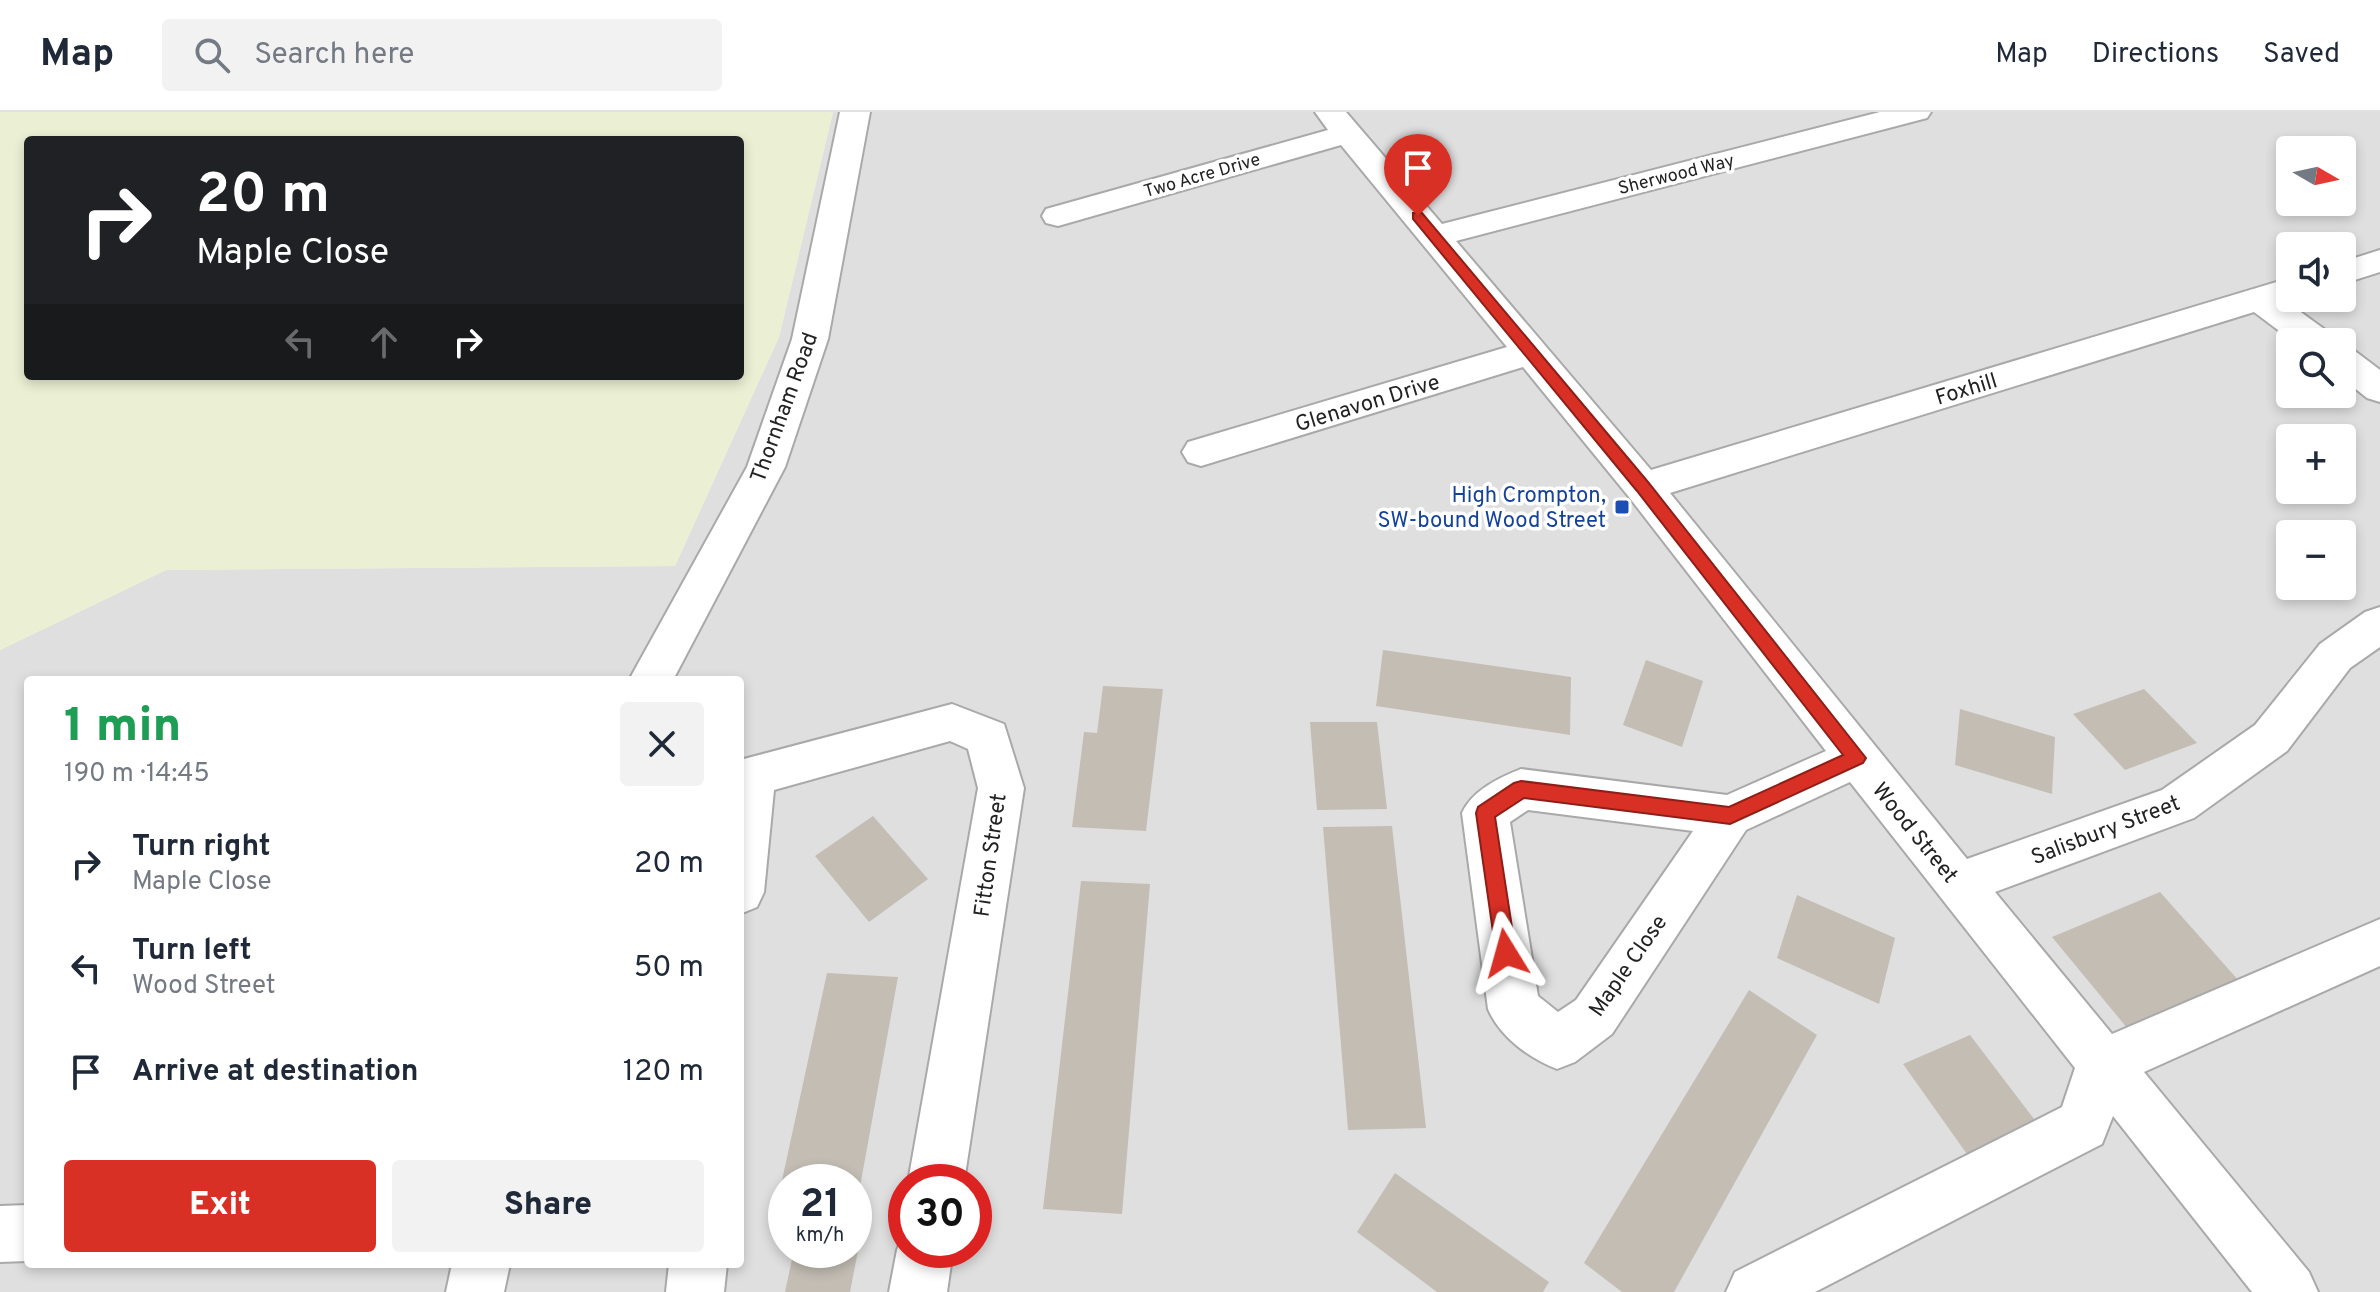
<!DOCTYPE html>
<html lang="en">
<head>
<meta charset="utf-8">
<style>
  :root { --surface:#fff; --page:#f2f2f3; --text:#1f2937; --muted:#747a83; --line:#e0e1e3; --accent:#d93025 }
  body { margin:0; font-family:Overpass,sans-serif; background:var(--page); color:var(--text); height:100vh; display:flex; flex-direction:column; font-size:30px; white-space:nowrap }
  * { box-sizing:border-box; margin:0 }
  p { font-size:26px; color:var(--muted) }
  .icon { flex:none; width:44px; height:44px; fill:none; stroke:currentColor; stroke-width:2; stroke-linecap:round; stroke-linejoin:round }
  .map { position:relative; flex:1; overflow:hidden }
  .sheet { position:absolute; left:24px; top:564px; width:720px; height:592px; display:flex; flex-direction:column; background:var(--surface); border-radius:8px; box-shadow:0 4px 12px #0003 }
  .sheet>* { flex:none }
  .top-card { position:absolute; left:24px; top:24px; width:720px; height:244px; border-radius:8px; box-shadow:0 4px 12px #0003; background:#202124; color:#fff; overflow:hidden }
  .needle { width:52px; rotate:99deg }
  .buttons { position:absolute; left:2276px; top:24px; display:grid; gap:16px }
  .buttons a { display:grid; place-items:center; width:80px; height:80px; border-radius:8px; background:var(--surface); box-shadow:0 4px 12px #0003; font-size:40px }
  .speed { position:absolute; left:768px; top:1052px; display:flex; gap:16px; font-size:40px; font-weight:700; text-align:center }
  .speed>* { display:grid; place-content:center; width:104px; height:104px; border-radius:50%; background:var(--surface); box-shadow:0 4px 12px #0003; line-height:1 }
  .speed small { font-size:20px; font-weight:400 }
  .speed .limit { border:12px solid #d22; background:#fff; color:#111 }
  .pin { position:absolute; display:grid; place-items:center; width:68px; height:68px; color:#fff; margin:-82px -34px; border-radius:50% 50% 50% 0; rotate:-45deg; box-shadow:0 0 8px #0007 }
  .pin .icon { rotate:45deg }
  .me { position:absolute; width:88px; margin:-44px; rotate:352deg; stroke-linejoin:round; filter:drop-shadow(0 0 6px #0008) }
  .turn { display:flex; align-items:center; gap:28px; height:168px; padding:0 40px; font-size:36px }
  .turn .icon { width:104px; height:104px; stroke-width:2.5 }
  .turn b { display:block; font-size:56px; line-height:68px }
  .lanes { display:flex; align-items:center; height:76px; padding:0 40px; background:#0003; justify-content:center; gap:40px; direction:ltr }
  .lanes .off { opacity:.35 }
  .round { display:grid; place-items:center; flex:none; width:84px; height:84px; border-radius:8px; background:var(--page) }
  .overview { display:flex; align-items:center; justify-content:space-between; height:136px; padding:0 40px }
  h1 { font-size:48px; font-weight:800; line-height:60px; color:#1e9e55 }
  .primary-button { display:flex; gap:16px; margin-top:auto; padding:16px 40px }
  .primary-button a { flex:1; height:92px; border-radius:8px; background:var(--accent); color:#fff; font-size:32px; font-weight:800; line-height:92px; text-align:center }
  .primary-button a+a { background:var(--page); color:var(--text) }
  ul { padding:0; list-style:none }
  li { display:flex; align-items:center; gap:24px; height:104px; padding:0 40px }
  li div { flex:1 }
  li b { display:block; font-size:30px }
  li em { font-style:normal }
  header { display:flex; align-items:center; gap:48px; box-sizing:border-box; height:112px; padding:0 40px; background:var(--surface); border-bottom:2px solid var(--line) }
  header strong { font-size:38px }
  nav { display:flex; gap:44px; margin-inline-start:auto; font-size:28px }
  .search { width:560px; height:72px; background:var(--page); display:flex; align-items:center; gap:20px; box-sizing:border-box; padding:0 28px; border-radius:8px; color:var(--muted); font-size:30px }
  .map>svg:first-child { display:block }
  .residential { fill:#e0dfdf; fill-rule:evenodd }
  .farmland { fill:#ebf0d4; fill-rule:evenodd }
  .building { fill:#c3bdb4 }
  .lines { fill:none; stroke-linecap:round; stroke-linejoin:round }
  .minor-casing { stroke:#a9a9a9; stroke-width:4 }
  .minor { fill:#fff; fill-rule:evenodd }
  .route { fill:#d93025; stroke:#8d1f18; stroke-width:2 }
  .transit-dot { fill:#1a4fb4; stroke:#fff; stroke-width:3 }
  .labels { text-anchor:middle; stroke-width:7; stroke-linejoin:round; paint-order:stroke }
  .far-street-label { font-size:18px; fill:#222; stroke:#fff }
  .street-label { font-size:22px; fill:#222; stroke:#fff }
  .transit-label { font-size:22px; fill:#164399; stroke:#fff; text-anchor:end }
</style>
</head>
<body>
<header>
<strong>Map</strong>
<div class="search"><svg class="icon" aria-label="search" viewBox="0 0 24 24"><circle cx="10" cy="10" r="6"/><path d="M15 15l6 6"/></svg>Search here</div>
<nav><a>Map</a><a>Directions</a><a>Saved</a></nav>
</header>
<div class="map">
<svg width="2380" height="1180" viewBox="0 0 2380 1180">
  <rect width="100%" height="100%" fill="#f2f0e8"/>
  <path class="residential" d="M833,0H2380V1180H0V538L166,458L675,454L779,225ZM2290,38H2342V90H2290ZM2290,134H2342V186H2290ZM2290,230H2342V282H2290ZM2290,326H2342V378H2290ZM2290,422H2342V474H2290ZM28,568H740V1152H28ZM786,1070H854V1138H786ZM906,1070H974V1138H906Z"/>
  <path class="farmland" d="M0,0H833L779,225L675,454L166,458L0,538ZM28,28H740V264H28Z"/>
  <g class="building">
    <polygon points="1383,538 1571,565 1570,623 1376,594"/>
    <polygon points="1646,548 1703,569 1682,635 1623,613"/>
    <polygon points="1103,574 1163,577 1146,719 1072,715 1084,620 1097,621"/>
    <polygon points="2144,577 2197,631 2125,658 2073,602"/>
    <polygon points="1960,597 2055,625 2052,682 1955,653"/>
    <polygon points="1310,610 1377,610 1387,697 1317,698"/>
    <polygon points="873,704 928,767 869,810 815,744"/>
    <polygon points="1392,714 1426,1016 1348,1018 1323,715"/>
    <polygon points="1081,769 1150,772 1122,1102 1043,1097"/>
    <polygon points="2160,780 2247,878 2137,928 2052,825"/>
    <polygon points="1797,783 1895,826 1879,892 1777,846"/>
    <polygon points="827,861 898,865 856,1097 854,1070 786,1070 786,1097 776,1096"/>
    <polygon points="1749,878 1817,923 1674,1180 1622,1180 1584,1151"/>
    <polygon points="1970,923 2044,1020 1974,1052 1903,952"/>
    <polygon points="1395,1061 1549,1170 1543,1180 1437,1180 1357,1120"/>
    <polygon points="854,1134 859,1134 850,1180 785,1180 794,1138 854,1138"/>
  </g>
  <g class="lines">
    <defs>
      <g id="minor">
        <polygon points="840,0 870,0 828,227 785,355 673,568 629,568 747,355 792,227"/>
        <path d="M1315,0H1346L1442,112L1880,0H1931L1927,6L1456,129L1651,358L2290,166V186H2298L2287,190L2331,222L2336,230H2294L2254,200L1670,381L1967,747L2162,678L2255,613L2320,532L2365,500L2380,495V535L2350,556L2287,639L2194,706L1995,780L2112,922L2380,807V854L2144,960L2309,1160L2318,1180H2252L2113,1004L2102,1032L1815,1180H1726L1735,1160L2062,995L2075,956L1850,670L1746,718L1612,922L1575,950L1557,957C1529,946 1500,925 1488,897L1462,701C1472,679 1498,666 1521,657L1727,683L1826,639L1629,385L1523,255L1201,354L1188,350L1182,340L1188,330L1507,235L1341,33L1058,114L1046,111L1042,104L1046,97L1328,18ZM1528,698L1693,719L1576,888L1558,900L1538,884L1510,710Z"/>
        <polygon points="2380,138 2380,160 2342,172 2342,150"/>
        <polygon points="2342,236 2355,239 2380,258 2380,290 2367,286 2342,266"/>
        <polygon points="952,592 1004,612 1024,676 964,1070 908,1070 978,676 968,637 950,629 774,678 764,780 757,795 740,802 740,648"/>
        <polygon points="28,1093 28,1149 0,1150 0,1094"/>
        <polygon points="905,1118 906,1138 953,1138 947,1180 889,1180 897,1138"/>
        <polygon points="452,1152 510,1152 504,1180 446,1180"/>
        <polygon points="669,1152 727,1152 724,1180 666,1180"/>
      </g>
    </defs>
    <use href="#minor" class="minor-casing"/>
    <use href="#minor" class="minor"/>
  </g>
  <polygon class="route" points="1413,101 1422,101 1648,370 1866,646 1863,651 1730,712 1524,686 1495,705 1516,841 1513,848 1506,851 1499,848 1496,841 1476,701 1478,695 1514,671 1521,669 1729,695 1843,643 1637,379 1413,107"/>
  <rect class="transit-dot" x="1614" y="387" width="16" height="16" rx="4"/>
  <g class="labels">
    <g class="far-street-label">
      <text transform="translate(1676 62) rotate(-14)" y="6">Sherwood Way</text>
      <text transform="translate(1202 63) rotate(-16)" y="6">Two Acre Drive</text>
    </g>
    <g class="street-label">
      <text transform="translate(1966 276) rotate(-17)" y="8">Foxhill</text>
      <text transform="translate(1367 290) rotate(-17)" y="8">Glenavon Drive</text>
      <text transform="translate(783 295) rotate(-70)" y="8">Thornham Road</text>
      <text transform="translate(2105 717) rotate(-21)" y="8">Salisbury Street</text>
      <text transform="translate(1916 720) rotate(51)" y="8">Wood Street</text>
      <text transform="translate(989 743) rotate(-82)" y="8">Fitton Street</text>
      <text transform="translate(1627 853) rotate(-55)" y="8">Maple Close</text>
    </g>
    <g class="transit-label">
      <text x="1606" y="390">High Crompton,<tspan x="1606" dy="25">SW-bound Wood Street</tspan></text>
    </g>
  </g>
</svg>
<div class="buttons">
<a><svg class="needle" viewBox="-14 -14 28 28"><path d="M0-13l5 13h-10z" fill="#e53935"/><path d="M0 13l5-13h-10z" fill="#747a83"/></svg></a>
<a><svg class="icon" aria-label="sound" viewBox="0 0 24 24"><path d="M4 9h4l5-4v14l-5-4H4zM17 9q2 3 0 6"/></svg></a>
<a><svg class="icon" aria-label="search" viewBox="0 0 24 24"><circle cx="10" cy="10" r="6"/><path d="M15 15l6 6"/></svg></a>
<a>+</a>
<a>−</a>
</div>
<div class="speed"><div>21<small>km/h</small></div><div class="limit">30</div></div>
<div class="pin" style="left:1418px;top:104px;background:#d93025"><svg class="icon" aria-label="arrive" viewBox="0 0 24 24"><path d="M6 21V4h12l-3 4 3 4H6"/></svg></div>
<svg class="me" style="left:1506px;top:841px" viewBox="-20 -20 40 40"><path d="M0-17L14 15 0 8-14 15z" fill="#d93025" stroke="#fff" stroke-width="4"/></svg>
<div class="top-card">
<div class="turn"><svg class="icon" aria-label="right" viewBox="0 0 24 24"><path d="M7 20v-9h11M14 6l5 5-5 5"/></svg><div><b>20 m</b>Maple Close</div></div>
<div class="lanes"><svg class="icon off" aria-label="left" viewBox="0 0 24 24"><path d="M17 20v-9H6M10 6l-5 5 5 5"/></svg><svg class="icon off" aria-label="ahead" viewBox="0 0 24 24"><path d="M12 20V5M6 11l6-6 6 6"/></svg><svg class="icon" aria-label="right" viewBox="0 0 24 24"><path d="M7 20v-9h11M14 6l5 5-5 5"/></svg></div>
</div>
<section class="sheet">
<div class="overview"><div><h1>1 min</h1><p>190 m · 14:45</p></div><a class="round"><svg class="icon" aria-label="close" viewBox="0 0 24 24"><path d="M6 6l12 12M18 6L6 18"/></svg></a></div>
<ul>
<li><svg class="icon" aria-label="right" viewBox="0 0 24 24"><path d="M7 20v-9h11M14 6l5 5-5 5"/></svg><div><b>Turn right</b><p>Maple Close</p></div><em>20 m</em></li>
<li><svg class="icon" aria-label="left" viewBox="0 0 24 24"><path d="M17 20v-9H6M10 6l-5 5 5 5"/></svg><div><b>Turn left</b><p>Wood Street</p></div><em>50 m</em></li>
<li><svg class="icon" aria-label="arrive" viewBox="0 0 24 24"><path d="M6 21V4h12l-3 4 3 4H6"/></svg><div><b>Arrive at destination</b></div><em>120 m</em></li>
</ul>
<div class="primary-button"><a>Exit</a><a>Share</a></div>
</section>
</div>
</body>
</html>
